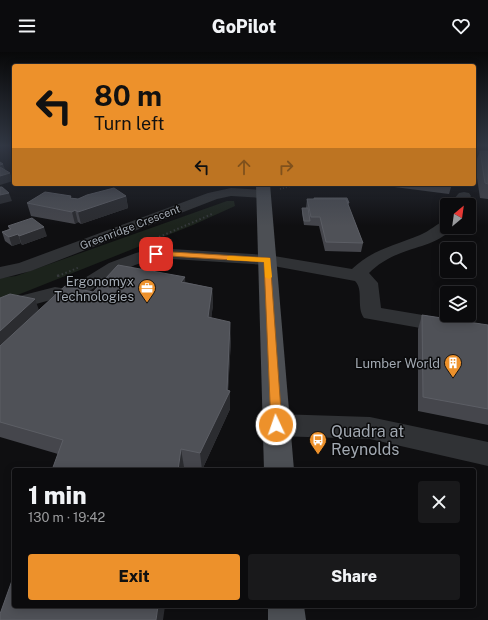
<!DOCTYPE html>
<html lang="en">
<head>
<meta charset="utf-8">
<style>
  :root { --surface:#0b0b0d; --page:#19191b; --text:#f1f3f6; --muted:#9a9b9d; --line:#2b2b2e; --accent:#ed912b }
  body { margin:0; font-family:"Public Sans",sans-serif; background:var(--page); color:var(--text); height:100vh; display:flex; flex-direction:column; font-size:15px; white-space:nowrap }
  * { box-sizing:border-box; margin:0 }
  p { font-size:13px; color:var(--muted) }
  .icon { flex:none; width:22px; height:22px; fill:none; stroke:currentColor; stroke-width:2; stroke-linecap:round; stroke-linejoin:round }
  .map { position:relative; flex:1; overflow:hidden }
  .panel { position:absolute; left:12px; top:416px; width:464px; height:140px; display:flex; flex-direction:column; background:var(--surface); border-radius:4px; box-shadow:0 2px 10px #0003,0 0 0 1px var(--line) }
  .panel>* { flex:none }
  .guide { position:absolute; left:12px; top:12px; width:464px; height:122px; border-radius:4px; box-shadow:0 2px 10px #0003,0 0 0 1px var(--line); background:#ed912b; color:#111; overflow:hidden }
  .needle { width:26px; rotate:29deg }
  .controls { position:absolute; left:440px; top:146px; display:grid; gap:8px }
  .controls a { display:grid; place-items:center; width:36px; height:36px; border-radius:4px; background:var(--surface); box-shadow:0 2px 10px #0003,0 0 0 1px var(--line); font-size:20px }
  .pin { position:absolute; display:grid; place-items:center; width:34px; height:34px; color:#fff; margin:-17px; border-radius:8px; box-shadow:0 2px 6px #0006 }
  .me { position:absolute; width:44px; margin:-22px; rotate:357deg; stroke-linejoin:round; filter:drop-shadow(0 0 3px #0008) }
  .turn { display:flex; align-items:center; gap:14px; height:84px; padding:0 16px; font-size:18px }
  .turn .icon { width:52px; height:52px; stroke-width:2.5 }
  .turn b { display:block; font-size:28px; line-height:34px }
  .lanes { display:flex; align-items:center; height:38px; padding:0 16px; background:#0003; justify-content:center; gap:20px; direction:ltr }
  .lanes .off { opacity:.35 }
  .round { display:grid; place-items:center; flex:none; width:42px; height:42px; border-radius:4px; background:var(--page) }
  .summary { display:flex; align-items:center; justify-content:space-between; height:68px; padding:0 16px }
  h1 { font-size:24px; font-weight:800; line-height:30px }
  .action { display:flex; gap:8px; margin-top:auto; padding:8px 16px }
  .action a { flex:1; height:46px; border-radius:4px; background:var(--accent); color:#111; font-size:16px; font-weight:800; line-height:46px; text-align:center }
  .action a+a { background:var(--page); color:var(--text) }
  header { display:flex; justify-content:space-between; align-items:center; height:52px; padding:0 16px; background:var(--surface); font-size:18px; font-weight:800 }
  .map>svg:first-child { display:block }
  .green { fill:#1c231c }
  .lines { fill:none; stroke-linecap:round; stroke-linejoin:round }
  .path-far2 { stroke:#36393c; stroke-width:1.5; stroke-dasharray:1 2; stroke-linecap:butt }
  .path-far1 { stroke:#36393c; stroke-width:2; stroke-dasharray:1.5 2.5; stroke-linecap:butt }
  .path { stroke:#36393c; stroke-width:2.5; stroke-dasharray:2 3; stroke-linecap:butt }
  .minor { fill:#303235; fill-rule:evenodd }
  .major { fill:#4c4f54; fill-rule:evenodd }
  .wall { fill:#45464c }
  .shaded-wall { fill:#2b2c30 }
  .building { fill:#4f5157; stroke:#5c5e65 }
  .route { fill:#ed912b; stroke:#9a5e1c }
  .slow { fill:#f59e0b }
  .labels { text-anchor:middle; stroke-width:3; stroke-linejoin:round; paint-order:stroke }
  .far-street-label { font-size:11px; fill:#a1a8b1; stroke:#0a0a0b }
  .poi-label { font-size:13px; fill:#a1a8b1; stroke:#0a0a0b; text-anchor:end }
  .near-poi-label { font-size:16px; fill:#a1a8b1; stroke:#0a0a0b; text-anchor:start }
</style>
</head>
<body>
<header><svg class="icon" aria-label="menu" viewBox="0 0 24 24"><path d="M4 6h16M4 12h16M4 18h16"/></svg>GoPilot<svg class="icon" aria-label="heart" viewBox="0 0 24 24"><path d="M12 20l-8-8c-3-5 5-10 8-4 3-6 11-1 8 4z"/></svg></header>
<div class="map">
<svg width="488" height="568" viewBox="0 0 488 568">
  <rect width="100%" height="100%" fill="#0f0f11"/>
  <polygon class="green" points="227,149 234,149 235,154 193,173 0,250 0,226 16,224"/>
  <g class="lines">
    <polyline class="path-far2" points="280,137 300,132"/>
    <g class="path-far1">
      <polyline points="159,185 212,162"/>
      <polyline points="58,224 80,215"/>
    </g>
    <polyline class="path" points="57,224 61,223"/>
    <g class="minor">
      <polygon points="231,136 263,138 268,139 270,142 268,145 263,146 231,144 217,147 31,219 0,227 0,215 19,211 208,141"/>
      <polygon points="464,140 469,141 471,144 465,153 449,153 459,141"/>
      <path d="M447,168V175H454C440,191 419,194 401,201C388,206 378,212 369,221L378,231L381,256L488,274V288L364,266C356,255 364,238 355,229L268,213L156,206L135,213L109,226L85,242L63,260L56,262L49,260L46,256L54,247L0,262V249L55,235L67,237L109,211L136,201L156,196L268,203L352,217C373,197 394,194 420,183C430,179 437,171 447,168Z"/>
      <polygon points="276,362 370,365 488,390 488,414 370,387 276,384 267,381 263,373 267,365"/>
    </g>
    <g class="major">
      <polygon points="256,132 270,132 294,418 264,418"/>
      <polygon points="268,554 304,554 306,568 268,568"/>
    </g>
  </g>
  <g class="wall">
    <polygon points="480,99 488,99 488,147 480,146 475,112"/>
    <polygon points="371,132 452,132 449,142"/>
    <polygon points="71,144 71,146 78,147 126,144 128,156 81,172 78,170 75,172 31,164 27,151"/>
    <polygon points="307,147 349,151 348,152 363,191 361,200 325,199 319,174 304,173 302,161 302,156 306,156"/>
    <polygon points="8,174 47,184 22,193 21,191 12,194 5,189 2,180 9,177"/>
    <polygon points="185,225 185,230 212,236 213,253 211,266 231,287 228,338 230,339 230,357 202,418 197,418 184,415 58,402 0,385 0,246 39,258 93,240"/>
    <polygon points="422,263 488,273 488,373 418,359 418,277"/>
  </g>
  <g class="shaded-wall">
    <polygon points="3,112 6,120 0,120 0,113"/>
    <polygon points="10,121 13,129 0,133 0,124"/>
    <polygon points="9,141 12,149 0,152 0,143"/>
    <polygon points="126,144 128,156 81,172 78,160"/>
    <polygon points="75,158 78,170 75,172 72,160"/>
    <polygon points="44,175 47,184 22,193 19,184"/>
    <polygon points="18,182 21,191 12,194 9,185"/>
    <polygon points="185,225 186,242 181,230"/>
    <polygon points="212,236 213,253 209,283 208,265"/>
    <polygon points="35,247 40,261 0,299 0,279"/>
    <polygon points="230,270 231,287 228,342 230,339 230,357 202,418 200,401 227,338"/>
    <polygon points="181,397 184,415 184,418 178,418"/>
    <polygon points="158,554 165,554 163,568 156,568"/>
  </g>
  <g class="building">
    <polygon points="480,99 488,99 488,132 485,131"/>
    <polygon points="0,110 3,112 0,113"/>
    <polygon points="0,115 10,121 0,124"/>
    <polygon points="0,135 2,135 9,141 0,143"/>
    <polygon points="114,136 126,144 78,160 75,158 72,160 27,151 45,140 71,144 70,146 78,147 87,143"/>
    <polygon points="314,146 347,146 349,151 348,151 346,147 314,147"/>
    <polygon points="307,147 346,147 363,191 326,190 320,165 311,165"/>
    <polygon points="302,156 308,156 310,169 304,169"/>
    <polygon points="32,166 44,175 19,184 18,182 9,185 2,180 11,177 8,174"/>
    <polygon points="118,213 185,225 181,230 212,236 208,265 230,270 227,338 230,339 200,401 181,397 178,418 52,418 63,388 0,370 0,294 65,234 93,240"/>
    <polygon points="10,242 35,247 0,279 0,246"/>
    <polygon points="422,263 488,273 488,357 423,345"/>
    <polygon points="14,523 14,554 158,554 156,568 0,568 0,562"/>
  </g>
  <linearGradient id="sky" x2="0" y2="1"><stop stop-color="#080809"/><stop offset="0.54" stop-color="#313743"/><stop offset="1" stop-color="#313743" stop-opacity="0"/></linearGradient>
  <rect width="488" height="174" fill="url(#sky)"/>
  <polygon class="route" points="156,199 270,206 282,373 280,376 276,377 273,376 271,373 264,210 153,203 152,202"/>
  <polygon class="slow" points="229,204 270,206 272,225 269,227 265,225 264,210 227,208 227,205"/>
  <defs>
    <symbol id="office-pin" viewBox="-11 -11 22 30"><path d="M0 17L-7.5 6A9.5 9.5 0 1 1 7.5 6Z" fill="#ed912b" stroke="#0a0a0b"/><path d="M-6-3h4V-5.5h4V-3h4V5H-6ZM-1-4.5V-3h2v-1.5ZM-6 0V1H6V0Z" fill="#fff"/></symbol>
    <symbol id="building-pin" viewBox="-11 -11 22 30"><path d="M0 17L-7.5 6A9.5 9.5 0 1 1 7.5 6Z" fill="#ed912b" stroke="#0a0a0b"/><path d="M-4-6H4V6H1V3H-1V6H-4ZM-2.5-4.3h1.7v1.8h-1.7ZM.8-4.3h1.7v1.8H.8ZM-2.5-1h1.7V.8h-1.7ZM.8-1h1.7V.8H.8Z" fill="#fff"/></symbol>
    <symbol id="bus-pin" viewBox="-11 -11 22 30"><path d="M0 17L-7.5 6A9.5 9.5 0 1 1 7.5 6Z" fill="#ed912b" stroke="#0a0a0b"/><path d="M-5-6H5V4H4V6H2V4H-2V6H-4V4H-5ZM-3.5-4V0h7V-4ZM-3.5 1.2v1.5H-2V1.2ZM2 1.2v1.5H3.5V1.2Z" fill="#fff"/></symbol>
  </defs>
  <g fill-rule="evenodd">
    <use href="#office-pin" x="137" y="226" width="20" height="27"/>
    <use href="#building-pin" x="443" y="301" width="20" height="27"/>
    <use href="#bus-pin" x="308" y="378" width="20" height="27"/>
  </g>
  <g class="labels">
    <g class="far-street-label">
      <text transform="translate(130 175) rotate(-21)" y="4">Greenridge Crescent</text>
    </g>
    <g class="poi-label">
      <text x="134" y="234">Ergonomyx<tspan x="134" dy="15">Technologies</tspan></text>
      <text x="440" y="316">Lumber World</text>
    </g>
    <g class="near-poi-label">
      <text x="331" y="385">Quadra at<tspan x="331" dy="18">Reynolds</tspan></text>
    </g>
  </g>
</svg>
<div class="controls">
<a><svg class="needle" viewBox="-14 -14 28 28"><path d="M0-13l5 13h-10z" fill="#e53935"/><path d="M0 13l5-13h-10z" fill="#9a9b9d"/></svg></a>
<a><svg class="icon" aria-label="search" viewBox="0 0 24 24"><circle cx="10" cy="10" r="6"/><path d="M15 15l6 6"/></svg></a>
<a><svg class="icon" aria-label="layers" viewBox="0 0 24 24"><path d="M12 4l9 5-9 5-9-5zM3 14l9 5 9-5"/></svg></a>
</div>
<div class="pin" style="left:156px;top:202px;background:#d93025"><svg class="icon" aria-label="arrive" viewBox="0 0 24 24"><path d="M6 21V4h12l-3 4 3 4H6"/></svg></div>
<svg class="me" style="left:276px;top:373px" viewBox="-20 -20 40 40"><circle r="17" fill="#ed912b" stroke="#fff" stroke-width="3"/><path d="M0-11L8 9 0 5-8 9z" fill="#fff"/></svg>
<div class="guide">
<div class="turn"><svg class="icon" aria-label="left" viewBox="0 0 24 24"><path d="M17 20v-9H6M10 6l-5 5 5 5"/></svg><div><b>80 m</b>Turn left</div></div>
<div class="lanes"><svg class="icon" aria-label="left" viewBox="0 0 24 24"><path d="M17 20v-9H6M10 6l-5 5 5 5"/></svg><svg class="icon off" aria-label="ahead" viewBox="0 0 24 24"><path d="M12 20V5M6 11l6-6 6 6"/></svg><svg class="icon off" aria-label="right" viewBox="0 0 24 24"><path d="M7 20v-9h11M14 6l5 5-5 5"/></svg></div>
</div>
<section class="panel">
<div class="summary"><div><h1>1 min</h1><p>130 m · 19:42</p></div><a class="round"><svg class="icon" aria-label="close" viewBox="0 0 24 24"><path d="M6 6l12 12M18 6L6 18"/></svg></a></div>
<div class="action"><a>Exit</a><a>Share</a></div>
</section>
</div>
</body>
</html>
